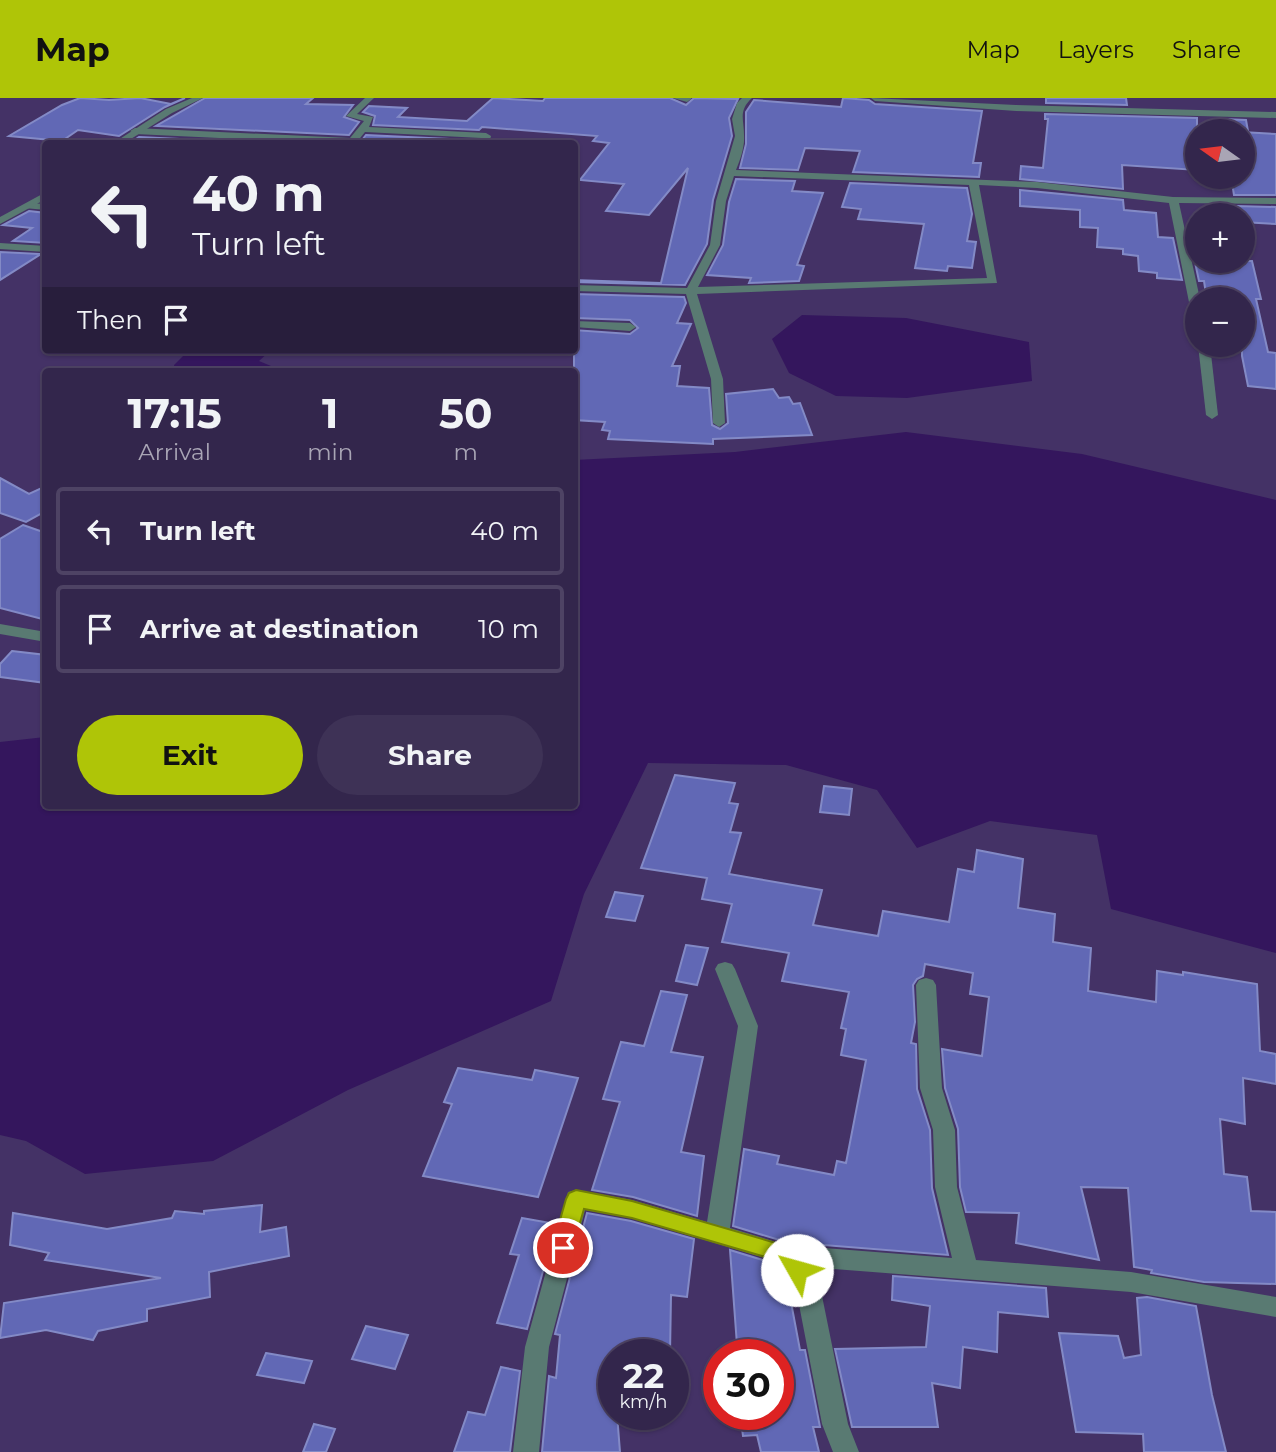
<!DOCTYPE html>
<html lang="en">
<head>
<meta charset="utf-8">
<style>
  :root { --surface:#33264c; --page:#3e3256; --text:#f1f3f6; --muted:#a9a5b5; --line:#4e4364; --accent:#afc507 }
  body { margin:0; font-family:Montserrat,sans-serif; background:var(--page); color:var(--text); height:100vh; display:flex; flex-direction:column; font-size:26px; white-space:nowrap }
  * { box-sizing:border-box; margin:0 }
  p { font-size:23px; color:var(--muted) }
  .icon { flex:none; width:38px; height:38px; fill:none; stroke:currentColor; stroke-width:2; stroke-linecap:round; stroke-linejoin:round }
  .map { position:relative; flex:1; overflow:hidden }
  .drawer { position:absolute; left:42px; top:270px; width:536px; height:441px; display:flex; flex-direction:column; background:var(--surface); border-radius:7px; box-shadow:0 2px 5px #0004,0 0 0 2px var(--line) }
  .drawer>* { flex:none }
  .banner { position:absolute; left:42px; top:42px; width:536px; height:214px; border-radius:7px; box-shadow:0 2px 5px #0004,0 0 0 2px var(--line); background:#33264c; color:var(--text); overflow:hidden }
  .needle { width:46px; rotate:284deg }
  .fabs { position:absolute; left:1185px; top:21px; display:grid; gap:14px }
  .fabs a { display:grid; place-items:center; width:70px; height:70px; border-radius:50%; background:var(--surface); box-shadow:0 2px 5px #0004,0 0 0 2px var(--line); font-size:35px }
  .speed { position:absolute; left:598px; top:1241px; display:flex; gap:14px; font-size:35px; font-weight:700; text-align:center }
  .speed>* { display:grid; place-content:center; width:91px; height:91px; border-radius:50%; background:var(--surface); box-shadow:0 2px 5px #0004,0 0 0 2px var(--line); line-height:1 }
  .speed small { font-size:18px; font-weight:400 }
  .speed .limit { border:10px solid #d22; background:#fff; color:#111 }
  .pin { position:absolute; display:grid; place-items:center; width:60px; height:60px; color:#fff; margin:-30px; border:4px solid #fff; border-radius:50%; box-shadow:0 2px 7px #0007 }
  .me { position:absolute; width:77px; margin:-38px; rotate:308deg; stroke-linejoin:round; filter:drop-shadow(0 0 5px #0008) }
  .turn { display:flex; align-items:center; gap:24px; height:147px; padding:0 35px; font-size:32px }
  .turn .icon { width:91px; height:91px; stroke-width:2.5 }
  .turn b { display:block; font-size:49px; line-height:60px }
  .then { display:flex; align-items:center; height:66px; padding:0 35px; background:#0003; gap:14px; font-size:26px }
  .eta { display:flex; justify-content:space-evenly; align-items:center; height:119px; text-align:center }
  .eta b { font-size:42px; font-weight:700; line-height:49px }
  .action { display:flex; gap:14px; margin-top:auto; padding:14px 35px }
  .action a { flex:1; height:80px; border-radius:42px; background:var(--accent); color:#111; font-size:28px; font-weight:700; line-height:80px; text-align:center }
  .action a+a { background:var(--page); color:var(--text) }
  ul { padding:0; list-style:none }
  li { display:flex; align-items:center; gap:21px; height:88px; margin:0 14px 10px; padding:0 21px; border:4px solid var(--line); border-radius:7px }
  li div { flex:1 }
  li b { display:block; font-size:26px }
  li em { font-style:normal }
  header { display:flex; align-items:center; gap:42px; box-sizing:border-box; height:98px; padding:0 35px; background:var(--accent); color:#111 }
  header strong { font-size:33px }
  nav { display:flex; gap:38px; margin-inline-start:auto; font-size:24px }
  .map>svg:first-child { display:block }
  .water { fill:#34165d }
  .building { fill:#6168b5; stroke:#838ac6; stroke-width:2 }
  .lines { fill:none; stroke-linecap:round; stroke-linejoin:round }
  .minor { fill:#597a72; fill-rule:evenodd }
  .tertiary { fill:#597a72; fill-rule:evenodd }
  .route { fill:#afc507; stroke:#728005; stroke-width:2 }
</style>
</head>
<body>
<header>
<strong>Map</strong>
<nav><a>Map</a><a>Layers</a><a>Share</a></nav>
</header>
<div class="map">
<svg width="1276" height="1354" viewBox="0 0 1276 1354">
  <rect width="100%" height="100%" fill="#443266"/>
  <g class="water">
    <polygon points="802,217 906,220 1029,244 1032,283 907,300 836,298 789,275 772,241"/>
    <polygon points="189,252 271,252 259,263 283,273 175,273 174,267"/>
    <polygon points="906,334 1082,356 1276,402 1276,855 1111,811 1097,737 990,723 917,750 877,692 786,667 648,665 584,796 551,903 348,992 213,1063 85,1076 26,1043 0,1037 0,644 45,639 46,707 574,707 574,362 735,354"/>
  </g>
  <g class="building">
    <polygon points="80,0 109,2 140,0 171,6 185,0 165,9 119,38 78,32 62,43 9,38 62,7"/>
    <polygon points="205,0 313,0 306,6 353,7 344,19 359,24 349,37 156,28"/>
    <polygon points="493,0 543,3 545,0 670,0 686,7 694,0 738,1 729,20 732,38 713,102 707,146 685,187 574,184 574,182 661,185 688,70 649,117 606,113 624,86 580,82 609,45 593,43 597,38 482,29 479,32 373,27 375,18 363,14 369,8 407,10 398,19 467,23"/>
    <polygon points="843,0 869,2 875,6 982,13 973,65 981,65 979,79 853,74 860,53 805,50 798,72 740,70 746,46 746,14 754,2 841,9"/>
    <polygon points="1046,0 1126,0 1127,7 1046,5"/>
    <polygon points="1045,16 1197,20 1197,72 1122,67 1123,91 1020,81 1021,68 1043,70 1048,21 1045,21"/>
    <polygon points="1221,21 1246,22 1248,33 1223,33"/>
    <polygon points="1242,34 1276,36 1276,97 1234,97 1231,79 1242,79"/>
    <polygon points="366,37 469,42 466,46 359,46"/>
    <polygon points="139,39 279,46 162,46 136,41"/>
    <polygon points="736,81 795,83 792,93 823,95 797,167 804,168 799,183 749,185 751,180 707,177 723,147 729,104"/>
    <polygon points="850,85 967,90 972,116 967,143 976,144 972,170 948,168 947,173 915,170 924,126 858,121 861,111 842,109"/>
    <polygon points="1020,92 1123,102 1124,112 1156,115 1158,139 1173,140 1182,182 1157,180 1157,175 1139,173 1138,158 1123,156 1123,151 1097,149 1098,130 1080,129 1080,112 1020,108"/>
    <polygon points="1236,108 1276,109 1276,126 1242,124 1242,114 1237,114"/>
    <polygon points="29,113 46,115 46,145 13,143 32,130 3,127"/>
    <polygon points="1190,141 1197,142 1197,163 1252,163 1261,201 1256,201 1268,254 1276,255 1276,291 1248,288 1242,258 1242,201 1217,201 1216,197 1206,196 1204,183 1199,183"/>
    <polygon points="0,154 41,156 0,182"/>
    <polygon points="574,196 684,199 686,205 677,225 691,226 672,268 680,268 677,288 709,290 712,327 720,331 728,325 726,296 773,291 779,300 789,299 793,306 800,305 812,337 713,341 713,346 608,341 610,333 602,332 605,324 574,322 574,232 630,236 638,230 630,222 574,220"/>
    <polygon points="0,380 29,396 46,388 46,413 26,424 0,415"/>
    <polygon points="23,427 46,435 46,522 0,510 0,441"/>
    <polygon points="12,553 46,557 46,585 0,579 0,566"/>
    <polygon points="675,677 735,685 729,705 738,706 730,734 741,735 729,776 822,792 813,827 878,838 883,813 949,824 958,771 974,774 977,752 1023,761 1018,810 1055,816 1053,844 1091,850 1088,893 1156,904 1157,873 1183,877 1183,874 1257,886 1260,953 1276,956 1276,986 1243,980 1245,1026 1220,1021 1224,1076 1247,1079 1251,1113 1276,1114 1276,1186 1204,1184 1151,1175 1152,1172 1134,1169 1128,1090 1081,1089 1099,1162 1016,1145 1019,1115 966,1114 960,1089 958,1031 945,990 942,951 982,958 989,899 970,896 973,875 925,866 923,878 917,881 913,887 915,924 911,945 916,946 917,991 930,1032 932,1090 948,1157 786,1144 733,1128 744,1051 779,1058 777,1066 834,1077 837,1063 846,1065 866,962 841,957 846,931 841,930 849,894 782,883 789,855 722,844 732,806 702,801 707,780 641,770"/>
    <polygon points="824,688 852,691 849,717 820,714"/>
    <polygon points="615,794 643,798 635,823 606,819"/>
    <polygon points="686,847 708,850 697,887 676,883"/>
    <polygon points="661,893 687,897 671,954 703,959 681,1054 704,1058 697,1118 633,1099 592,1092 620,1004 603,1001 621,944 644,948"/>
    <polygon points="458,970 532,982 535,972 578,980 538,1099 423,1078 452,1006 444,1004"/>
    <polygon points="262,1107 260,1134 286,1129 289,1158 209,1174 210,1199 147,1211 147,1223 98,1233 93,1242 46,1232 0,1240 4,1205 161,1180 45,1162 49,1155 10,1147 13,1115 107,1131 172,1120 175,1113 204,1116 204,1113"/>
    <polygon points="587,1115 631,1123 694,1141 687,1199 671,1197 670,1256 614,1256 614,1316 617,1316 620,1354 542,1354 549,1278 556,1280 560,1237 555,1236"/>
    <polygon points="522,1120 556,1126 527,1231 497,1225 519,1157 510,1156"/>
    <polygon points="730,1152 776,1166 787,1183 800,1252 805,1252 820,1329 813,1329 819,1354 761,1354 757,1337 743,1338 740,1316 779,1316 779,1254 737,1247"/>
    <polygon points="893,1178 1046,1190 1048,1219 998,1214 997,1254 963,1249 960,1290 932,1285 938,1329 852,1329 835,1251 926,1249 930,1208 892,1202"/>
    <polygon points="1147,1199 1196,1208 1212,1297 1226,1354 1144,1354 1143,1336 1076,1334 1059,1235 1118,1238 1124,1260 1141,1257 1137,1200"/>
    <polygon points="366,1228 408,1237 395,1271 352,1261"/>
    <polygon points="266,1255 312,1263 304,1285 257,1277"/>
    <polygon points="501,1269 520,1273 510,1354 454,1354 468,1314 485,1317"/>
    <polygon points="314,1326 335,1331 326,1354 303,1354"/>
  </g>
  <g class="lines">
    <g class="minor">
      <polygon points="365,0 374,0 357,16 373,19 369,29 486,35 491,38 489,46 479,46 481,40 365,34 356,45 344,46 135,36 130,33 135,30 350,40 364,23 346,18"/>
      <polygon points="673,0 691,0 691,1 687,4"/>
      <path d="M742,0H752C738,13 744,21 744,37C745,49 740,62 736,72L1037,84L1173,99L1276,100V106L1179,105L1200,201H1197V217L1191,214L1169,105L1037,90L979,87L997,185L697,196L723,281L725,325L719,329L713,325L711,281L686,196L574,193V187L687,190L710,147L716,103L735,38L732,21L737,5ZM734,78L969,87L987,180L698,189L720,147L726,103Z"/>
      <polygon points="871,0 1016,7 1276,14 1276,20 1016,13 875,3"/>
      <polygon points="28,105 46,106 46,112 24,110 23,108"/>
      <polygon points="0,145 46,148 46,154 0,151"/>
      <polygon points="574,223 630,225 636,229 630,233 574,229"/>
      <polygon points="1198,247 1210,247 1218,317 1212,321 1206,317"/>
      <polygon points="0,526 46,534 46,544 0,536"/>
      <polygon points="725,864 732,866 735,871 758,928 730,1130 786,1147 952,1160 935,1089 933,1032 920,990 916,887 919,882 926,880 933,882 936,887 942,990 955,1032 957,1089 976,1162 1131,1174 1276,1199 1276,1219 1131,1194 808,1169 820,1188 848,1326 859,1354 833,1354 822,1326 796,1191 778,1164 632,1120 585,1112 549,1249 539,1354 513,1354 525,1249 568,1094 576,1092 632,1102 707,1124 738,928 715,871 718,866"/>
    </g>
    <g class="tertiary">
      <polygon points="192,0 203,0 172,15 123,46 112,46 166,11"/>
      <polygon points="46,94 46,101 0,126 0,119"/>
    </g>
  </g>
  <path class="route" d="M576,1092L632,1103L786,1148L794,1150L808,1172L805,1179C790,1184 786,1175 779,1163L632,1120L584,1111L571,1156L563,1159L556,1156L552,1150L566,1101L569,1095Z"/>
</svg>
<div class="fabs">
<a><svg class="needle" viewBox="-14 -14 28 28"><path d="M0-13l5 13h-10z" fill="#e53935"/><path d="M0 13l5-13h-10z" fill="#a9a5b5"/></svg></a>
<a>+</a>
<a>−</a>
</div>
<div class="speed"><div>22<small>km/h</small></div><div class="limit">30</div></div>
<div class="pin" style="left:563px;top:1150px;background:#d93025"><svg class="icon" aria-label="arrive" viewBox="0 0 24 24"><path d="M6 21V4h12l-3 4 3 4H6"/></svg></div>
<svg class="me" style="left:797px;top:1172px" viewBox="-20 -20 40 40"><circle r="19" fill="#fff"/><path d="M0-13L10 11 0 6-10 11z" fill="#afc507"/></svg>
<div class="banner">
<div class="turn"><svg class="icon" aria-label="left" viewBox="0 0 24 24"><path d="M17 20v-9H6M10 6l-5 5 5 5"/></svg><div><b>40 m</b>Turn left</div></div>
<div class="then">Then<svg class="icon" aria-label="arrive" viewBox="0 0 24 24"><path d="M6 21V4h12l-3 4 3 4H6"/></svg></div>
</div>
<section class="drawer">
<div class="eta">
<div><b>17:15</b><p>Arrival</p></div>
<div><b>1</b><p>min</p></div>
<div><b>50</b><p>m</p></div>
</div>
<ul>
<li><svg class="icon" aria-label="left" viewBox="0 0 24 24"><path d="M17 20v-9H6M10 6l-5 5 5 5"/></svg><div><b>Turn left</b></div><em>40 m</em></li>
<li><svg class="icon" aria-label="arrive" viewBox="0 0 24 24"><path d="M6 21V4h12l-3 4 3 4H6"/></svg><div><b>Arrive at destination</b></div><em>10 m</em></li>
</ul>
<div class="action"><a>Exit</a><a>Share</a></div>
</section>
</div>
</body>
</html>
